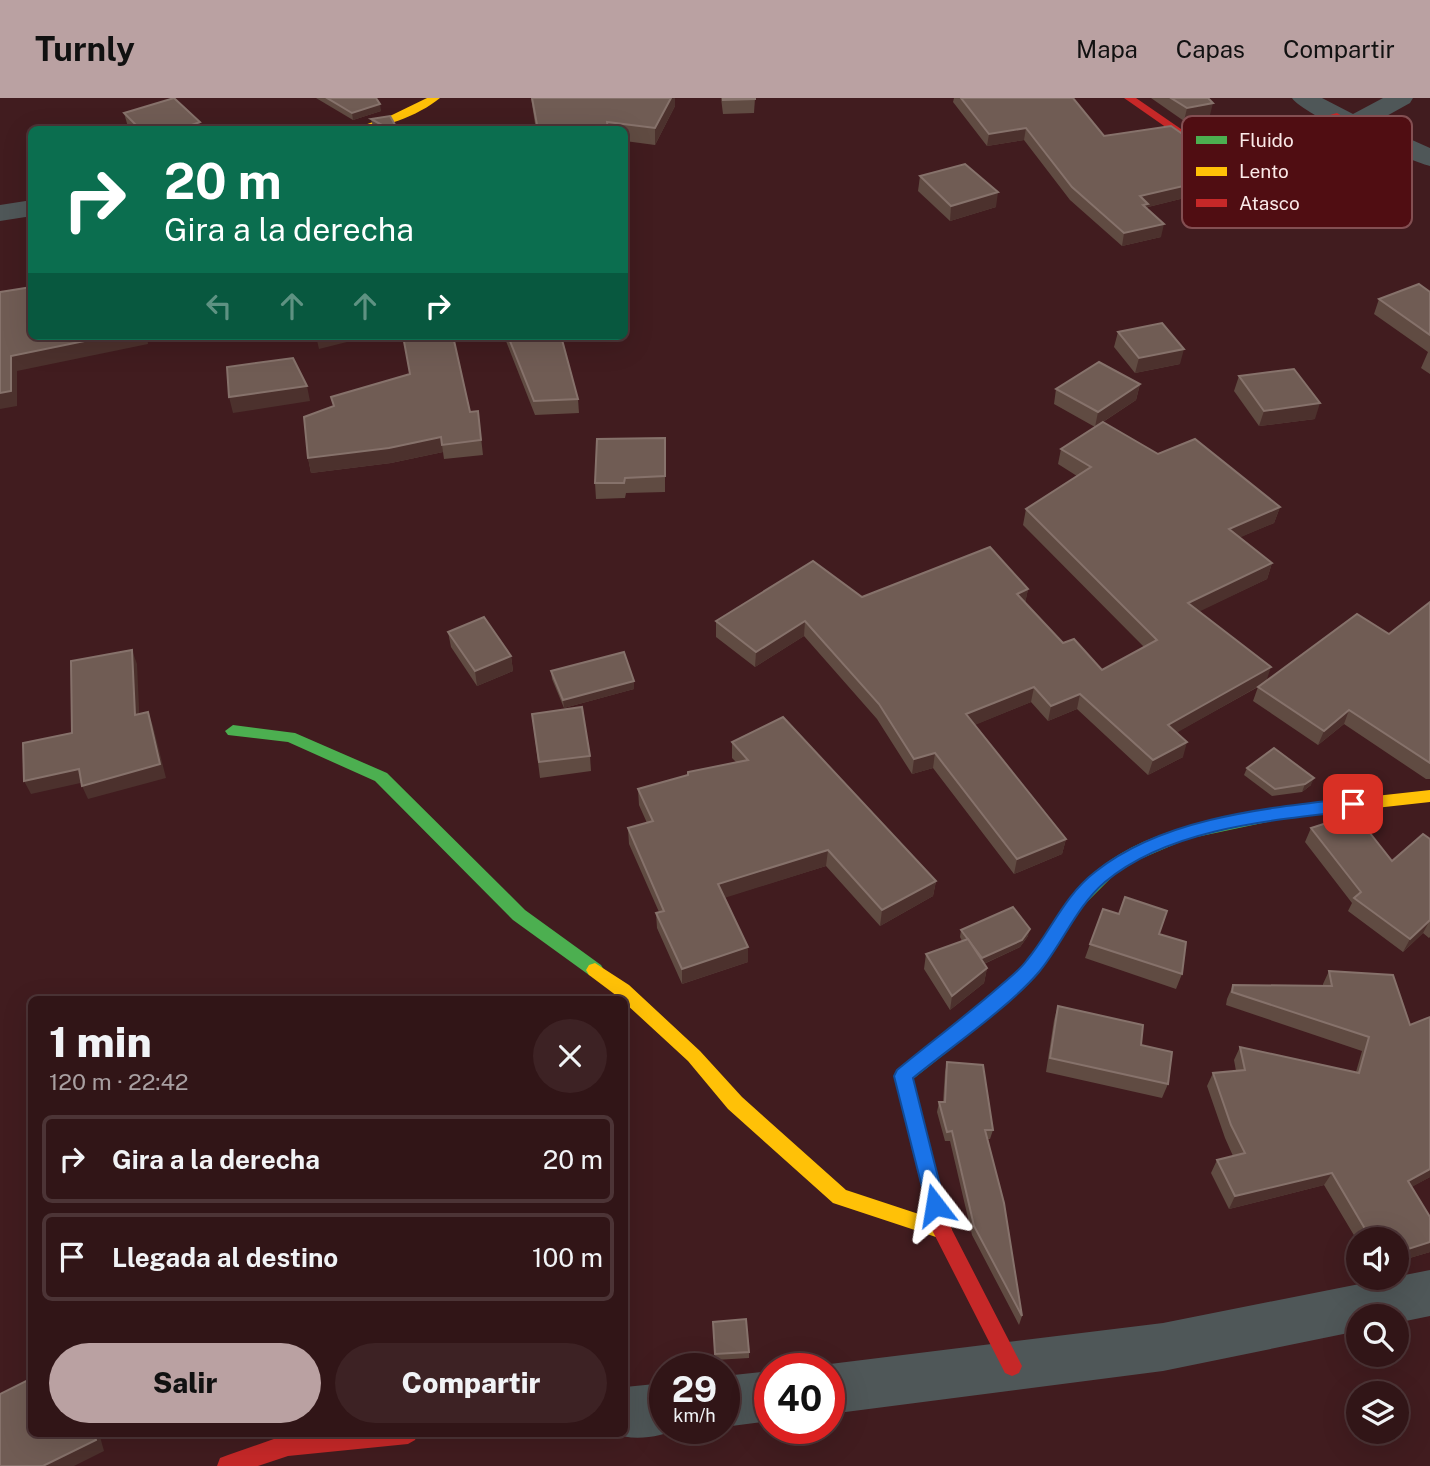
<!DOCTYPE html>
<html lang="es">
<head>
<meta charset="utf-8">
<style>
  :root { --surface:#311517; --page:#3d2224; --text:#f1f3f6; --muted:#a89fa1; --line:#4c3436; --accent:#baa1a2 }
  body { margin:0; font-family:"Public Sans",sans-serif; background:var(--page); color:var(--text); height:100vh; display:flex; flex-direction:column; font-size:26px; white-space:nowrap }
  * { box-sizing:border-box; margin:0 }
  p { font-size:23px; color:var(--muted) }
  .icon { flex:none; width:38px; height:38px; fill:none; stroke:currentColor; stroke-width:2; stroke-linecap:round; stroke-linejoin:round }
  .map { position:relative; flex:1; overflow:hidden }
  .side { position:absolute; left:28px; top:898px; width:600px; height:441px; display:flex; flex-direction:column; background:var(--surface); border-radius:10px; box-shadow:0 7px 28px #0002,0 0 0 2px var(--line) }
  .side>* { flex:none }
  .banner { position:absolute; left:28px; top:28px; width:600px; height:214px; border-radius:10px; box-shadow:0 7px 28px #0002,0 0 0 2px var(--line); background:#0b6e4f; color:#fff; overflow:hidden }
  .fabs { position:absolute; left:1346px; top:1129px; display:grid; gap:14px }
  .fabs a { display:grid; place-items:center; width:63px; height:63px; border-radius:50%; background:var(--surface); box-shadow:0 7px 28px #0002,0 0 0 2px var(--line); font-size:35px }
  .speed { position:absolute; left:649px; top:1255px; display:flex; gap:14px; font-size:35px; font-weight:700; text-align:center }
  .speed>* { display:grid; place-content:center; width:91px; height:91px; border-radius:50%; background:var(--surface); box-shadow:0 7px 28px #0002,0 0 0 2px var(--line); line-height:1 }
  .speed small { font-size:18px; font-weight:400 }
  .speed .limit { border:10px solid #d22; background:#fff; color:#111 }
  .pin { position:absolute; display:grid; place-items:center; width:60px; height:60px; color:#fff; margin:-30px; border-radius:14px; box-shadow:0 4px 10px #0006 }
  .me { position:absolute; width:77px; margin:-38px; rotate:346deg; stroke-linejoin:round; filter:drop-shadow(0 0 5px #0008) }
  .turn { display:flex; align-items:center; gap:24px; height:147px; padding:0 21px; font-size:32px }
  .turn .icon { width:91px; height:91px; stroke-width:2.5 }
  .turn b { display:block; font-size:49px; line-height:60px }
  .lanes { display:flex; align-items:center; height:66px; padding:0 21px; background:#0003; justify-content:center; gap:35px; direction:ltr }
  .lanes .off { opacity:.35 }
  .round { display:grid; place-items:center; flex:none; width:74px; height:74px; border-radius:37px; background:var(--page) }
  .overview { display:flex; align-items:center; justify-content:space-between; height:119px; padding:0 21px }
  h1 { font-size:42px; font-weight:800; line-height:52px }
  .action { display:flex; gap:14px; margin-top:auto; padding:14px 21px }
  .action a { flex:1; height:80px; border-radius:42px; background:var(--accent); color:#111; font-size:28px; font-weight:800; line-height:80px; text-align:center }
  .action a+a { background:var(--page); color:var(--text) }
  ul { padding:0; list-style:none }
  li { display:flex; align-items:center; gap:21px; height:88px; margin:0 14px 10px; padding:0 7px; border:4px solid var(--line); border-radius:10px }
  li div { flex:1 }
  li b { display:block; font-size:26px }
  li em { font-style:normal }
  header { display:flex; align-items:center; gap:42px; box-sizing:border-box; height:98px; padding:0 35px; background:var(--accent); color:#111 }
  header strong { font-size:33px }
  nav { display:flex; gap:38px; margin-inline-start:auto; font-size:24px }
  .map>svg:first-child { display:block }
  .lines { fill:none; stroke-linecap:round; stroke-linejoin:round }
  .street { fill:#4f5758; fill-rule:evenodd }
  .fast { fill:#4caf50; fill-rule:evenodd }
  .slow { fill:#ffc107; fill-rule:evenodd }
  .jam { fill:#c62828; fill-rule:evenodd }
  .wall { fill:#604b42 }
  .shaded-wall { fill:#4c312d }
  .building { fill:#705c54; stroke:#86726b; stroke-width:2 }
  .route { fill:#1a73e8; stroke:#114b97; stroke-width:2 }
  .key { fill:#500d12; stroke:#834f52; stroke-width:2 }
  .key-label { font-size:19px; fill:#fbe9e8 }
</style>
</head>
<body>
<header>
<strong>Turnly</strong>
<nav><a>Mapa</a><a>Capas</a><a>Compartir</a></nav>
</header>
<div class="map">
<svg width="1430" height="1368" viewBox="0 0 1430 1368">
  <rect width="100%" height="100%" fill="#411c1f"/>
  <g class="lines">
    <g class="street">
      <path d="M1292,0H1322L1353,16L1383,0H1413L1410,5L1374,25L1430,50V68C1407,62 1303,17 1292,0Z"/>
      <polygon points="32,102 32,118 0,123 0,107"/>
      <polygon points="1430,1172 1430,1218 1396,1225 1396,1218 1358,1218 1358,1233 1163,1273 830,1316 830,1270 819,1270 830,1266 1163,1225"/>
      <polygon points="770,1273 770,1323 724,1329 724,1278"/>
      <path d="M665,1285V1330H681C660,1339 634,1344 612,1335H625V1289Z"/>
    </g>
    <g class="fast">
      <polygon points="233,627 295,635 387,675 525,812 601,867 604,872 601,877 595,879 589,877 513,822 375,683 288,644 228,637 225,633"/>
      <path d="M1294,707L1300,709L1302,713L1300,717L1187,741L1138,762L1114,777L1085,806L1028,885L985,924L913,981L915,990L912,996L906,998L900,996L894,978L897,972C936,940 980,912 1016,875C1041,849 1056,816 1079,789C1132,731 1221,719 1294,707Z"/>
    </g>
    <g class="slow">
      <path d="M427,0H440C418,18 380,32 351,32L392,17Z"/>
      <polygon points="1430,692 1430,704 1294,719 1288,717 1286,713 1288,709 1294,707"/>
      <polygon points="595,865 629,887 700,953 742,999 846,1092 949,1126 952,1132 949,1138 942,1141 833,1105 728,1011 688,963 625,905 625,901 621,901 589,877 586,872 589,867"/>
    </g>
    <g class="jam">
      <polygon points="1124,0 1136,0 1197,42 1222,47 1337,15 1342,18 1222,53 1190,46"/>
      <polygon points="906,982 912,984 915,990 951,1130 1022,1268 1019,1275 1012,1278 1005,1275 932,1132 897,990 900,984"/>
      <polygon points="299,1335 418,1335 415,1342 408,1346 288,1358 258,1368 217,1368 220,1360 228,1357 288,1336"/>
    </g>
  </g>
  <g class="wall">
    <polygon points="316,0 376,0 381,13 353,22"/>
    <polygon points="531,0 675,0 675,8 655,47 625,43 625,32 536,32"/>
    <polygon points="721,0 755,0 754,15 723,16"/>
    <polygon points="954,0 1073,0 1104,38 1241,86 1148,109 1147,111 1161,139 1122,148 1070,102 1024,42 987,48 953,4"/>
    <polygon points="1151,0 1208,0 1210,17 1184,23"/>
    <polygon points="124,15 201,32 131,32 128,29"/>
    <polygon points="371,21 398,32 373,29"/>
    <polygon points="920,78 996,109 950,123 918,93"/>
    <polygon points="1430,194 1430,276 1421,270 1428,254 1374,216 1379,201"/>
    <polygon points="1118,234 1180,266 1135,275 1114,249"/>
    <polygon points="504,238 561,238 578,301 579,315 535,317"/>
    <polygon points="1239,278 1315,321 1259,328 1234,293"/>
    <polygon points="1140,286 1136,302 1103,324 1158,356 1280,409 1274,425 1240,439 1272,465 1267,481 1199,513 1267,582 1389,536 1430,504 1430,681 1426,681 1344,626 1318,647 1253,603 1258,589 1177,634 1183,659 1148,677 1077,611 1048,623 1031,604 974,627 1066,741 1062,756 1014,776 933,670 912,676 877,621 804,538 755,569 716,539 716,523 862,499 1028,491 1025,505 1063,545 1102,572 1144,549 1023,427 1026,411 1077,378 1058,366 1061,351 1095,329 1054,306 1056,291"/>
    <polygon points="478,313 483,357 444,361 443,354 391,365 311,375 308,360 470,314"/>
    <polygon points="665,340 665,394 626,395 625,400 596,401 595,385"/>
    <polygon points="448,534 511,558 513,573 477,588 451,549"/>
    <polygon points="551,573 634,583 634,591 564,610 552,581"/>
    <polygon points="532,616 590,658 591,673 540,680"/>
    <polygon points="732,644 936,783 933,798 880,828 826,768 725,799 748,849 748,864 682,886 657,830 656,815 659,814 629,746 628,730 647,725 639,707 638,691 688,677 688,674 736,664 732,660"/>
    <polygon points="1247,670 1311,687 1302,694 1272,698 1244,677"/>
    <polygon points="1311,730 1392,763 1430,741 1430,839 1429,840 1423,835 1403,854 1348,813 1352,805 1305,744"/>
    <polygon points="961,832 1028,838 1020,849 984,866 987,870 984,885 950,912 924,871 926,856 962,843 960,839"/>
    <polygon points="1090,846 1182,876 1176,891 1085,860"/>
    <polygon points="1329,873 1410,927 1430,919 1430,1079 1411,1089 1430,1154 1396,1164 1396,1141 1358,1141 1358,1144 1324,1087 1229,1111 1211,1075 1217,1062 1233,1058 1225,1040 1207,988 1213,975 1236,973 1234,962 1240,949 1356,974 1362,953 1226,907 1227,901 1233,887 1323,888 1323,886"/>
    <polygon points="1058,908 1141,947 1168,986 1162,1000 1046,974 1054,922"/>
    <polygon points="947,964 993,1032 990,1041 988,1041 1022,1218 1019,1227 972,1137 950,1043 945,1043 937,1014 939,1004 943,1004 945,974"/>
    <polygon points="713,1230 749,1254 749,1260 715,1262"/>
  </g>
  <g class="shaded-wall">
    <polygon points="671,0 675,0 675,8 655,47 655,30"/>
    <polygon points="1213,5 1210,17 1184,23 1187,10"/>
    <polygon points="380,6 381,13 353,22 352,15"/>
    <polygon points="200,24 201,32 178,32"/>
    <polygon points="1026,30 1024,42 987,48 989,36"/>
    <polygon points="1244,74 1241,86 1148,109 1146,119 1140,98"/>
    <polygon points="998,94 996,109 950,123 951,108"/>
    <polygon points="1164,126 1161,139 1122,148 1124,135"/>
    <polygon points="109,238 147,238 148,246 17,273 17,308 0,311 0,295 11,258"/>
    <polygon points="316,238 371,238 319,251"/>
    <polygon points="1184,251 1180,266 1135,275 1139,260"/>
    <polygon points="1140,286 1136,302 1095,329 1098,314"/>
    <polygon points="307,288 310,303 233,315 229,299"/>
    <polygon points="1320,305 1315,321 1259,328 1264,313"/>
    <polygon points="441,339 443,354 391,365 311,375 308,360"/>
    <polygon points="1280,409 1274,425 1225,446 1229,431"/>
    <polygon points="1272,465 1267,481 1184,521 1188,505"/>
    <polygon points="1028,491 1025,506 1017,496"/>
    <polygon points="805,523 804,538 755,569 756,554"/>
    <polygon points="132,552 137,566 140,631 135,617"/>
    <polygon points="511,558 513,573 477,588 475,573"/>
    <polygon points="1271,569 1266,584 1164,642 1168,627"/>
    <polygon points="634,583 634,591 564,610 563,602"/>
    <polygon points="1034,589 1031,604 963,632 966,616"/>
    <polygon points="1080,596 1077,611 1048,623 1051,608"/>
    <polygon points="1349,612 1344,626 1318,647 1324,633"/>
    <polygon points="148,614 153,628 166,680 88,701 82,688"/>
    <polygon points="1187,644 1183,659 1148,677 1153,662"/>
    <polygon points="935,655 933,670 912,676 914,661"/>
    <polygon points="79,671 85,684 31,696 24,683"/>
    <polygon points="1314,680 1311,687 1302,694 1305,686"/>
    <polygon points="1066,741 1062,756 1014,776 1017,761"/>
    <polygon points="828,752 826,768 718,802 718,786"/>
    <polygon points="936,783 933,798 880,828 882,812"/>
    <polygon points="1430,822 1423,835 1403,854 1410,841"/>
    <polygon points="1030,831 1028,838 1020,849 981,867 982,860"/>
    <polygon points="748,849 748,864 682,886 682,871"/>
    <polygon points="987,870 984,885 950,912 952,898"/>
    <polygon points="1430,1071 1430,1079 1399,1096 1408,1083"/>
    <polygon points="1332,1075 1324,1087 1229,1111 1235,1098"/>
    <polygon points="1430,1144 1430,1154 1396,1164 1396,1155"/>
    <polygon points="94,1335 99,1335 104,1353 74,1368 43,1368"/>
  </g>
  <g class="building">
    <polygon points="174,0 200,24 178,32 141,32 124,15"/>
    <polygon points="327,0 376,0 380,6 352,15"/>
    <polygon points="532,0 671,0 655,30 607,24 608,32 538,32"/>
    <polygon points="723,0 755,0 755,1 723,2"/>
    <polygon points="961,0 1073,0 1104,38 1171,28 1187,39 1206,43 1244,74 1140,98 1148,106 1143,107 1164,126 1124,135 1072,89 1026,30 989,36"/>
    <polygon points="1171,0 1208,0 1213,5 1187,10"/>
    <polygon points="390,18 398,32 363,32 382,27 371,21"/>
    <polygon points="965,66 998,94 951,108 920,78"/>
    <polygon points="1419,186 1430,194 1430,237 1379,201"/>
    <polygon points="32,189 32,238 109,238 11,258 11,293 0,295 0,194"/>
    <polygon points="1162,225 1184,251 1139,260 1118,234"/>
    <polygon points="403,238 453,238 470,314 478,313 481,342 442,347 441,339 389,350 308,360 304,319 334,308 331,299 410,276"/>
    <polygon points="508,238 561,238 578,301 534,303"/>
    <polygon points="293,260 307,288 229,299 227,269"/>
    <polygon points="1099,264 1140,286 1098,314 1056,291"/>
    <polygon points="1294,271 1320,305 1264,313 1239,278"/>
    <polygon points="1103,324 1158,356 1195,341 1280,409 1229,431 1272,465 1188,505 1271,569 1168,627 1187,644 1153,662 1080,596 1051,608 1034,589 966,616 1066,741 1017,761 935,655 914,661 879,606 805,523 756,554 716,523 813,463 862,499 990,449 1028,491 1017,496 1063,545 1074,541 1102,572 1157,542 1026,411 1091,369 1061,351"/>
    <polygon points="665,340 665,378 625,380 624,385 595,385 597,341"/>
    <polygon points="1430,504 1430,665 1349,612 1324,633 1258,589 1357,516 1389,536"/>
    <polygon points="484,519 511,558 475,573 448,534"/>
    <polygon points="132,552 135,617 148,614 160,666 82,688 79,671 24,683 23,645 72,635 71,563"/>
    <polygon points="624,554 634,583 563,602 551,573"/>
    <polygon points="582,609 590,658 539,664 532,616"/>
    <polygon points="783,619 936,783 882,812 828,752 718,786 748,849 682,871 656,815 664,813 628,730 653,723 638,691 688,677 688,674 748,662 732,644"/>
    <polygon points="1274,650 1314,680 1305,686 1275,691 1247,670"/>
    <polygon points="1355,716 1392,763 1423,736 1430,741 1430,822 1410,841 1354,800 1361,794 1311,730"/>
    <polygon points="1125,799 1167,813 1159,836 1186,844 1182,876 1090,846 1103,811 1119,816"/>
    <polygon points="1013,809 1030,831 1022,842 982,860 961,832"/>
    <polygon points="968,841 987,870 952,898 926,856"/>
    <polygon points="1329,873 1393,877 1410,927 1430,919 1430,1071 1408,1083 1430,1119 1430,1144 1396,1155 1396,1141 1371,1141 1332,1075 1235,1098 1217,1062 1245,1055 1231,1027 1213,975 1245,972 1240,949 1359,975 1369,939 1232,894 1233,887 1332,888"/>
    <polygon points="1058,908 1143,927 1141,947 1172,954 1168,986 1050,960"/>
    <polygon points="947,964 983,967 993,1032 985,1032 1004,1105 1022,1218 974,1128 952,1033 947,1034 939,1004 945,1004"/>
    <polygon points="746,1221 749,1254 715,1256 713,1224"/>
    <polygon points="32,1280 32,1335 94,1335 96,1342 43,1368 0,1368 0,1296"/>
  </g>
  <path class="route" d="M1353,700L1361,706L1353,713C1273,722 1169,730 1105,784C1076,809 1063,845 1039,874C1008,910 951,949 913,980L945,1107L942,1113L935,1115L928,1113L894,978L897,972C931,944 967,917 1000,888C1009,880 1020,872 1027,862C1051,833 1064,798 1095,774C1164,719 1268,710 1353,700Z"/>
  <rect x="1182" y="18" width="230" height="112" rx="10" class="key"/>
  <rect x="1196" y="38" width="31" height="8" fill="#4caf50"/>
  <rect x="1196" y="69" width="31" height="9" fill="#ffc107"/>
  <rect x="1196" y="101" width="31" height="8" fill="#c62828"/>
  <g class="key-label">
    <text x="1239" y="49">Fluido</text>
    <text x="1239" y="80">Lento</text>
    <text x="1239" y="112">Atasco</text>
  </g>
</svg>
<div class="fabs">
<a><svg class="icon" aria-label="sound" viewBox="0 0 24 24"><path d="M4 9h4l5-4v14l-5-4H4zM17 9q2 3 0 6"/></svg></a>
<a><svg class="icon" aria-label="search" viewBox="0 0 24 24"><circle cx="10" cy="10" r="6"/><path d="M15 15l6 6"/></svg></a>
<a><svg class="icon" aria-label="layers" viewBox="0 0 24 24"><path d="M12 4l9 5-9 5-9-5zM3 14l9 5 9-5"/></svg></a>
</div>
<div class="speed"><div>29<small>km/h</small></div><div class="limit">40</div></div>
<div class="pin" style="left:1353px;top:706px;background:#d93025"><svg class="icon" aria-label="arrive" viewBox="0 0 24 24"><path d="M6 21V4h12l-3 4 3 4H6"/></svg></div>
<svg class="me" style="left:935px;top:1107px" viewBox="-20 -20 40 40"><path d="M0-17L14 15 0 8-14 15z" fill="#1a73e8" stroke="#fff" stroke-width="4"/></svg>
<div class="banner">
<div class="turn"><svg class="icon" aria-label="right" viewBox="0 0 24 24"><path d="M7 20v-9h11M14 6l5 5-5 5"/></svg><div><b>20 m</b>Gira a la derecha</div></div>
<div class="lanes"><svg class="icon off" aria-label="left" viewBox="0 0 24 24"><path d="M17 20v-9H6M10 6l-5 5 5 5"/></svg><svg class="icon off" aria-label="ahead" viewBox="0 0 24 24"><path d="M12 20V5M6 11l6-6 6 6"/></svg><svg class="icon off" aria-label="ahead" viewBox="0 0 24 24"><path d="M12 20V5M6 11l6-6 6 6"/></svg><svg class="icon" aria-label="right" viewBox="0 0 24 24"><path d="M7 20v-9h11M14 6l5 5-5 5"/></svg></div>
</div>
<section class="side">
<div class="overview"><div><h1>1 min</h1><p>120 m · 22:42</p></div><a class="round"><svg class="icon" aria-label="close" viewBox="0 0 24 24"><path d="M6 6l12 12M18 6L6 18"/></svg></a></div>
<ul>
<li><svg class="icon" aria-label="right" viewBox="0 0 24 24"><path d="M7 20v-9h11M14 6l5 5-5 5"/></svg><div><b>Gira a la derecha</b></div><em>20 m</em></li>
<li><svg class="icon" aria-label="arrive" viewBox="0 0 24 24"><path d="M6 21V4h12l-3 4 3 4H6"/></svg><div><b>Llegada al destino</b></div><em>100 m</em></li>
</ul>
<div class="action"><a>Salir</a><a>Compartir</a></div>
</section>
</div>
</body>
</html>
